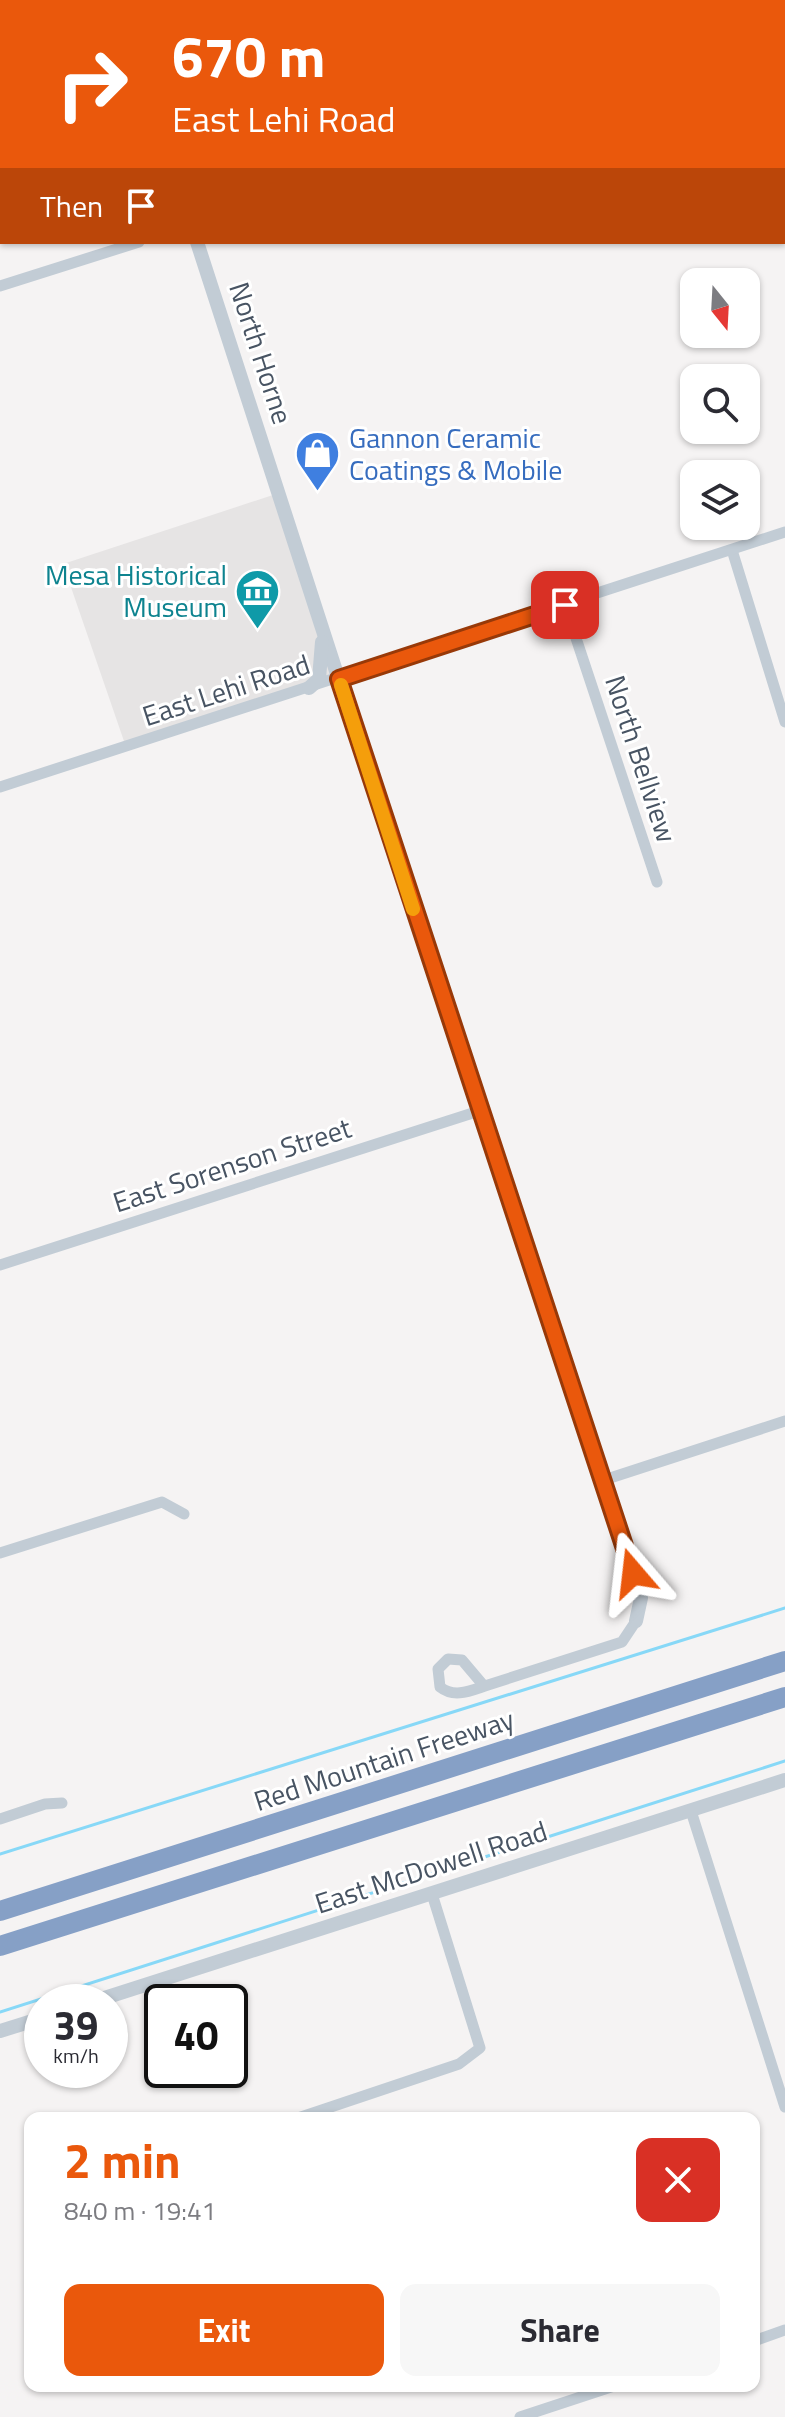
<!DOCTYPE html>
<html lang="en">
<head>
<meta charset="utf-8">
<style>
  :root { --surface:#fff; --page:#f7f7f7; --text:#2b2b33; --muted:#7c7c81; --accent:#ea580c }
  body { margin:0; font-family:"Titillium Web",sans-serif; background:var(--page); color:var(--text); height:100vh; display:flex; flex-direction:column; font-size:30px; white-space:nowrap }
  * { box-sizing:border-box; margin:0 }
  p { font-size:26px; color:var(--muted) }
  .icon { flex:none; width:44px; height:44px; fill:none; stroke:currentColor; stroke-width:2; stroke-linecap:round; stroke-linejoin:round }
  .map { position:relative; flex:1; overflow:hidden }
  .details { position:absolute; left:24px; top:2112px; width:736px; height:280px; display:flex; flex-direction:column; background:var(--surface); border-radius:16px; box-shadow:0 2px 6px #0004 }
  .details>* { flex:none }
  .hud { position:absolute; left:0px; top:0px; width:786px; height:244px; box-shadow:0 2px 6px #0004; background:#ea580c; color:#fff; overflow:hidden }
  .needle { width:52px; rotate:162deg }
  .buttons { position:absolute; left:680px; top:268px; display:grid; gap:16px }
  .buttons a { display:grid; place-items:center; width:80px; height:80px; border-radius:16px; background:var(--surface); box-shadow:0 2px 6px #0004; font-size:40px }
  .speed { position:absolute; left:24px; top:1984px; display:flex; gap:16px; font-size:40px; font-weight:700; text-align:center }
  .speed>* { display:grid; place-content:center; width:104px; height:104px; border-radius:50%; background:var(--surface); box-shadow:0 2px 6px #0004; line-height:1 }
  .speed small { font-size:20px; font-weight:400 }
  .speed .limit { border:4px solid #111; border-radius:12px; background:#fff; color:#111 }
  .pin { position:absolute; display:grid; place-items:center; width:68px; height:68px; color:#fff; margin:-34px; border-radius:16px; box-shadow:0 4px 12px #0006 }
  .me { position:absolute; width:88px; margin:-44px; rotate:343deg; stroke-linejoin:round; filter:drop-shadow(0 0 6px #0008) }
  .turn { display:flex; align-items:center; gap:28px; height:168px; padding:0 40px; font-size:36px }
  .turn .icon { width:104px; height:104px; stroke-width:2.5 }
  .turn b { display:block; font-size:56px; line-height:68px }
  .then { display:flex; align-items:center; height:76px; padding:0 40px; background:#0003; gap:16px; font-size:30px }
  .round { display:grid; place-items:center; flex:none; width:84px; height:84px; border-radius:16px; background:var(--page) }
  .head { display:flex; align-items:center; justify-content:space-between; height:136px; padding:0 40px }
  h1 { font-size:48px; font-weight:700; line-height:60px; color:var(--accent) }
  .primary-button { display:flex; gap:16px; margin-top:auto; padding:16px 40px }
  .primary-button a { flex:1; height:92px; border-radius:16px; background:var(--accent); color:#fff; font-size:32px; font-weight:700; line-height:92px; text-align:center }
  .primary-button a+a { background:var(--page); color:var(--text) }
  .map>svg:first-child { display:block }
  .education { fill:#e6e4e4 }
  .lines { fill:none; stroke-linecap:round; stroke-linejoin:round }
  .stream { stroke:#87d8f7; stroke-width:3 }
  .minor { stroke:#c2ccd5; stroke-width:11 }
  .tertiary { stroke:#c2ccd5; stroke-width:14 }
  .motorway { stroke:#86a0c6; stroke-width:20 }
  .route-casing { stroke:#983908; stroke-width:20 }
  .route { stroke:#ea580c; stroke-width:14 }
  .slow { stroke:#f59e0b; stroke-width:14 }
  .labels { text-anchor:middle; stroke-width:6; stroke-linejoin:round; paint-order:stroke }
  .street-label { font-size:28px; fill:#485463; stroke:#fff }
  .shop-label { font-size:28px; fill:#366cbe; stroke:#fff; text-anchor:start }
  .culture-label { font-size:28px; fill:#0d838f; stroke:#fff; text-anchor:end }
</style>
</head>
<body>
<div class="map">
<svg width="785" height="2417" viewBox="0 0 785 2417">
  <rect width="100%" height="100%" fill="#f5f3f3"/>
  <polygon class="education" points="279,493 339,679 126,747 63,564"/>
  <g class="lines">
    <g class="stream">
      <polyline points="0,1854 785,1608"/>
      <polyline points="0,2012 785,1761"/>
    </g>
    <g class="minor">
      <polyline points="100,2 106,0"/>
      <polyline points="528,2 534,0"/>
      <polyline points="784,4 785,7"/>
      <polyline points="0,34 2,34"/>
      <polyline points="0,286 139,242"/>
      <polyline points="732,550 785,722"/>
      <polyline points="565,605 657,882"/>
      <polyline points="0,787 785,532"/>
      <polyline points="0,1265 479,1111"/>
      <polyline points="604,1480 785,1421"/>
      <polyline points="0,1553 162,1502 184,1514"/>
      <path d="M484,1686L462,1660L448,1659L438,1669L440,1687C455,1699 472,1690 488,1685L622,1642L636,1621"/>
      <polyline points="691,1811 785,2107"/>
      <polyline points="0,1819 45,1804 62,1803"/>
      <polyline points="298,2118 459,2064 480,2048 432,1894"/>
      <polyline points="754,2341 785,2330"/>
      <polyline points="520,2417 614,2386"/>
    </g>
    <g class="tertiary">
      <polyline points="124,0 125,2"/>
      <polyline points="197,242 429,958 604,1480 641,1598 636,1621"/>
      <polyline points="309,688 319,679 322,642"/>
      <polyline points="92,2002 785,1780"/>
      <polyline points="0,2031 42,2018"/>
    </g>
    <g class="motorway">
      <polyline points="0,1911 785,1661"/>
      <polyline points="0,1946 785,1697"/>
    </g>
  </g>
  <g class="lines">
    <defs>
      <polyline id="route" points="565,605 339,679 633,1573"/>
    </defs>
    <use href="#route" class="route-casing"/>
    <use href="#route" class="route"/>
    <polyline class="slow" points="341,685 413,909"/>
  </g>
  <defs>
    <symbol id="shop-pin" viewBox="-11 -11 22 30"><path d="M0 17L-7.5 6A9.5 9.5 0 1 1 7.5 6Z" fill="#3f7fe0" stroke="#fff"/><path d="M-5-2.5h2.3a2.7 3.5 0 0 1 5.4 0H5L5.5 6h-11ZM-1.5-2.5h3a1.5 2.3 0 0 0-3 0Z" fill="#fff"/></symbol>
    <symbol id="museum-pin" viewBox="-11 -11 22 30"><path d="M0 17L-7.5 6A9.5 9.5 0 1 1 7.5 6Z" fill="#0f9aa8" stroke="#fff"/><path d="M0-6L6-3V-2H-6V-3ZM-5-1h2V3h-2ZM-1-1h2V3h-2ZM3-1h2V3H3ZM-6 4H6V6H-6Z" fill="#fff"/></symbol>
  </defs>
  <g fill-rule="evenodd">
    <use href="#shop-pin" x="292" y="428" width="51" height="69"/>
    <use href="#museum-pin" x="232" y="566" width="51" height="69"/>
  </g>
  <g class="labels">
    <g class="street-label">
      <text transform="translate(261 353) rotate(72)" y="10">North Horne</text>
      <text transform="translate(226 690) rotate(-18)" y="10">East Lehi Road</text>
      <text transform="translate(641 759) rotate(72)" y="10">North Bellview</text>
      <text transform="translate(232 1165) rotate(-18)" y="10">East Sorenson Street</text>
      <text transform="translate(384 1760) rotate(-18)" y="10">Red Mountain Freeway</text>
      <text transform="translate(431 1867) rotate(-18)" y="10">East McDowell Road</text>
    </g>
    <g class="shop-label">
      <text x="349" y="448">Gannon Ceramic<tspan x="349" dy="32">Coatings &amp; Mobile</tspan></text>
    </g>
    <g class="culture-label">
      <text x="227" y="585">Mesa Historical<tspan x="227" dy="32">Museum</tspan></text>
    </g>
  </g>
</svg>
<div class="buttons">
<a><svg class="needle" viewBox="-14 -14 28 28"><path d="M0-13l5 13h-10z" fill="#e53935"/><path d="M0 13l5-13h-10z" fill="#7c7c81"/></svg></a>
<a><svg class="icon" aria-label="search" viewBox="0 0 24 24"><circle cx="10" cy="10" r="6"/><path d="M15 15l6 6"/></svg></a>
<a><svg class="icon" aria-label="layers" viewBox="0 0 24 24"><path d="M12 4l9 5-9 5-9-5zM3 14l9 5 9-5"/></svg></a>
</div>
<div class="speed"><div>39<small>km/h</small></div><div class="limit">40</div></div>
<div class="pin" style="left:565px;top:605px;background:#d93025"><svg class="icon" aria-label="arrive" viewBox="0 0 24 24"><path d="M6 21V4h12l-3 4 3 4H6"/></svg></div>
<svg class="me" style="left:633px;top:1573px" viewBox="-20 -20 40 40"><path d="M0-17L14 15 0 8-14 15z" fill="#ea580c" stroke="#fff" stroke-width="4"/></svg>
<div class="hud">
<div class="turn"><svg class="icon" aria-label="right" viewBox="0 0 24 24"><path d="M7 20v-9h11M14 6l5 5-5 5"/></svg><div><b>670 m</b>East Lehi Road</div></div>
<div class="then">Then<svg class="icon" aria-label="arrive" viewBox="0 0 24 24"><path d="M6 21V4h12l-3 4 3 4H6"/></svg></div>
</div>
<section class="details">
<div class="head"><div><h1>2 min</h1><p>840 m · 19:41</p></div><a class="round" style="background:#d93025;color:#fff"><svg class="icon" aria-label="close" viewBox="0 0 24 24"><path d="M6 6l12 12M18 6L6 18"/></svg></a></div>
<div class="primary-button"><a>Exit</a><a>Share</a></div>
</section>
</div>
</body>
</html>
